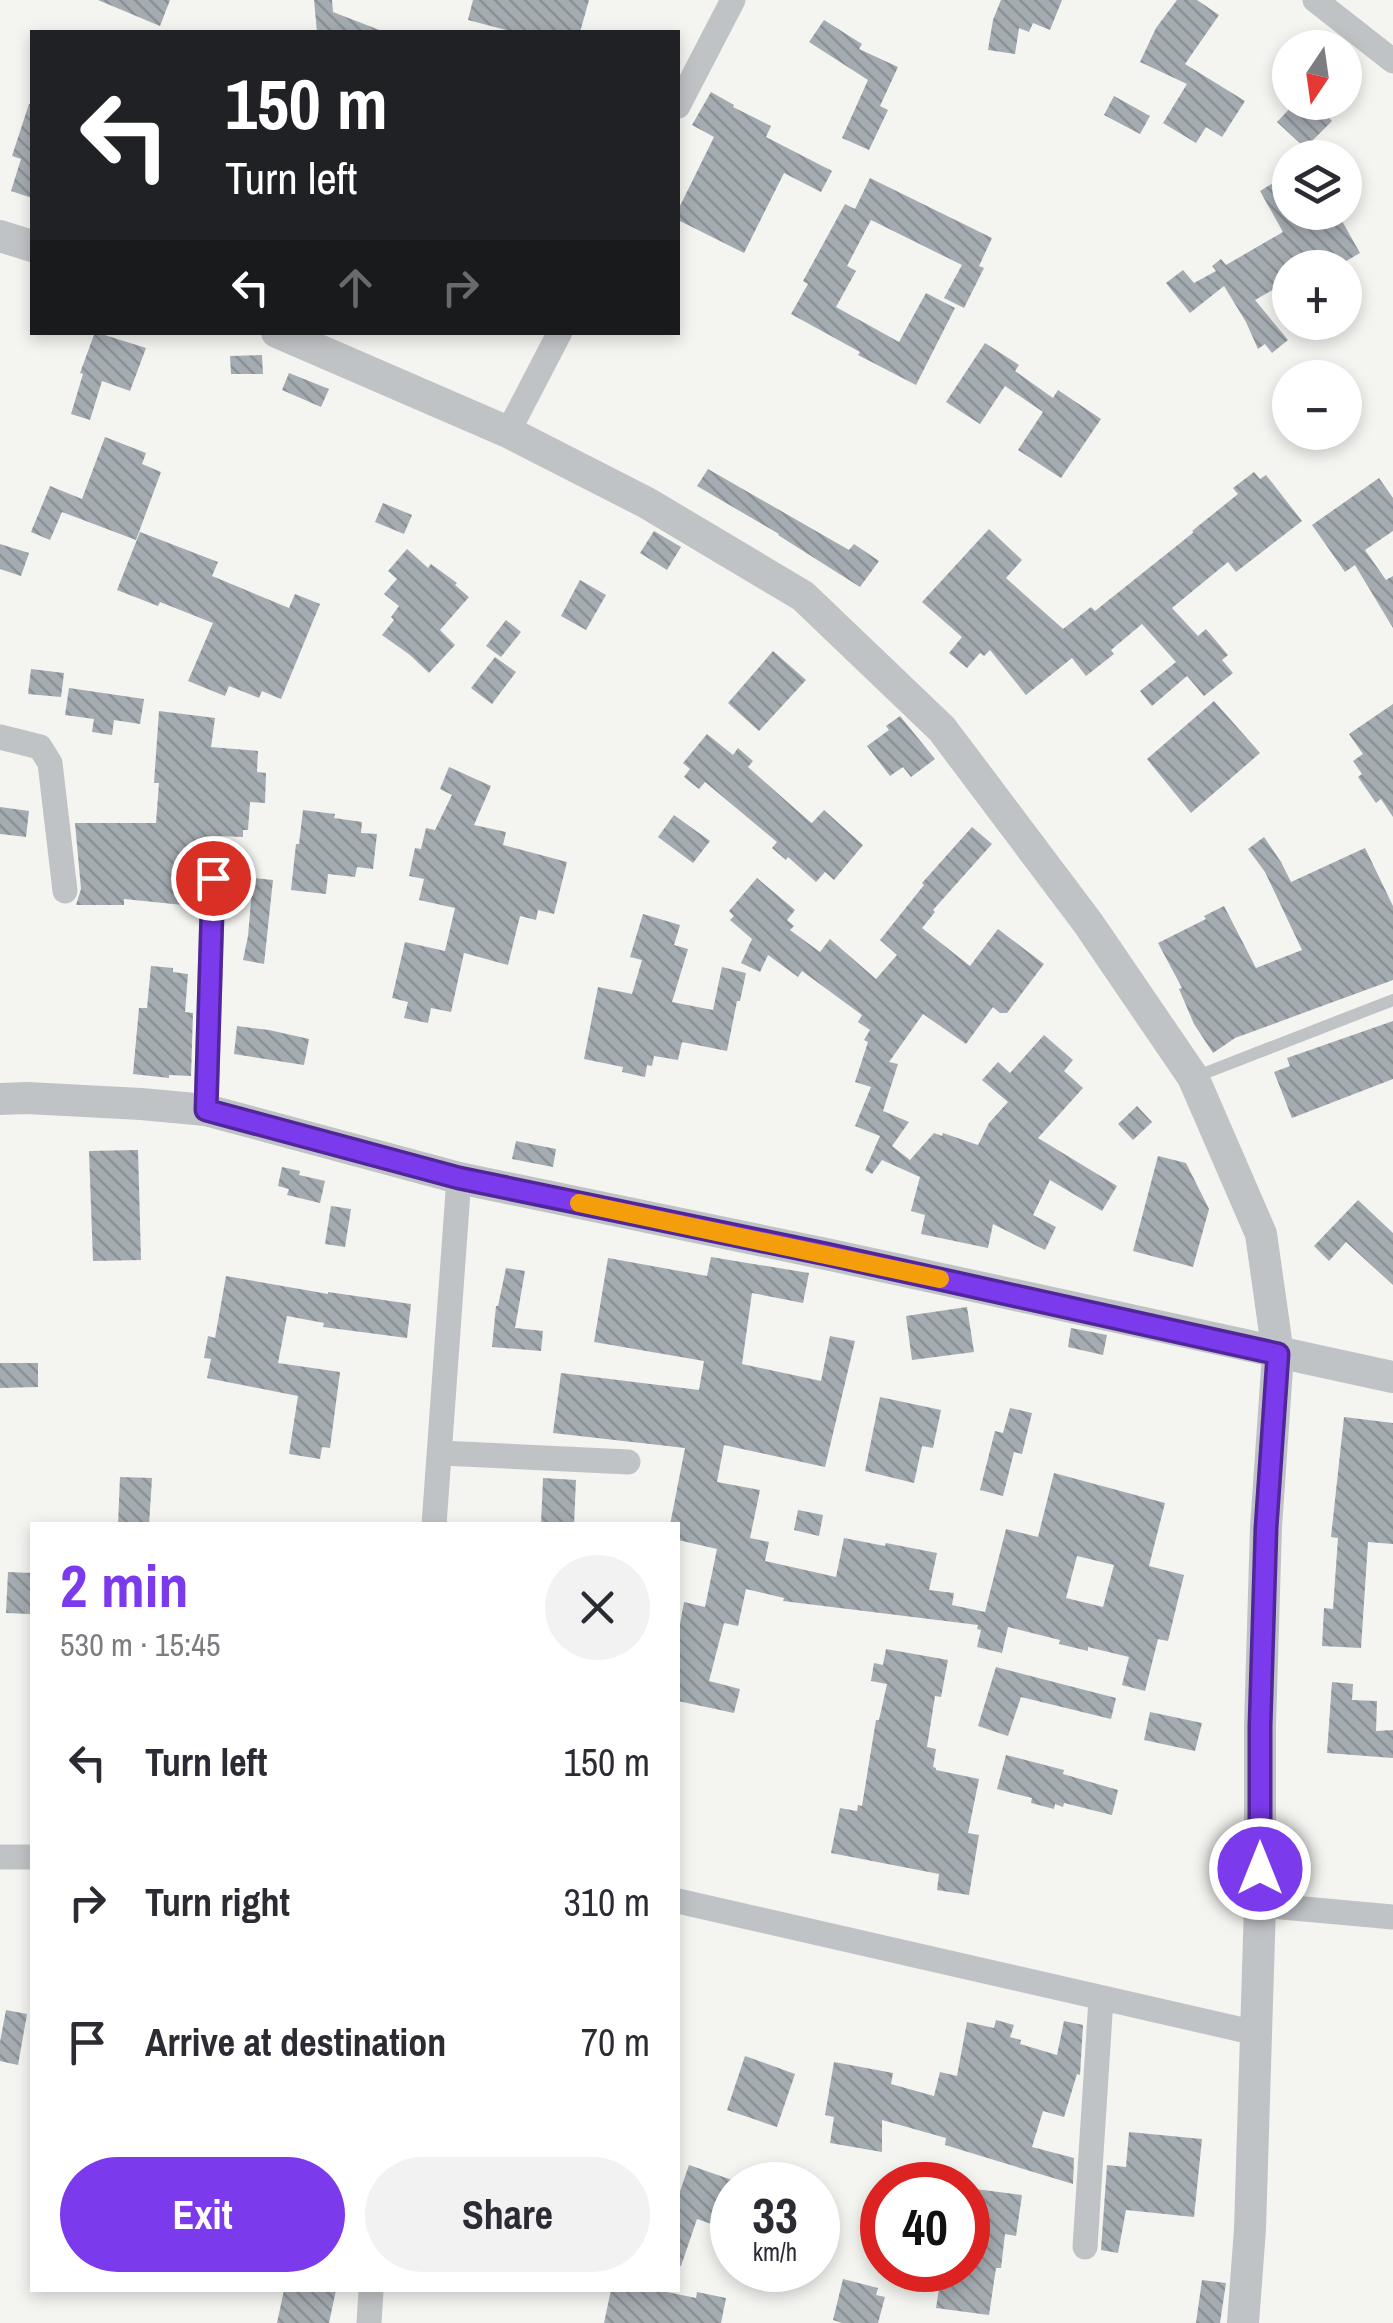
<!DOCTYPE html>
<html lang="en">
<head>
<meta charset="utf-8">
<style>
  :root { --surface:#fff; --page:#f2f2f3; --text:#2b2b33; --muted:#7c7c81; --accent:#7c3aed }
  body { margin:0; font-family:"Archivo Narrow",sans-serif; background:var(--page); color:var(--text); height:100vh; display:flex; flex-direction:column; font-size:38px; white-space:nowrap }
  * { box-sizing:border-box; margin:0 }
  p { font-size:32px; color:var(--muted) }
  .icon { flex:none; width:55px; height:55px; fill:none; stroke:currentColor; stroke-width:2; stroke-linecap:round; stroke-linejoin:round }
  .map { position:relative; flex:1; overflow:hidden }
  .sheet { position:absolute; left:30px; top:1522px; width:650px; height:770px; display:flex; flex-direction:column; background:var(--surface); border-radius:0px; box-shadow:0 5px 15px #0003 }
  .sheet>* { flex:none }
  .top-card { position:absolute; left:30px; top:30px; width:650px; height:305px; border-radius:0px; box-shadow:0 5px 15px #0003; background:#202124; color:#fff; overflow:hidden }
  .needle { width:65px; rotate:193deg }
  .tools { position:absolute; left:1272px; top:30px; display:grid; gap:20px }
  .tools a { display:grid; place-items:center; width:90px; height:90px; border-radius:50%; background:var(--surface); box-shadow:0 5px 15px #0003; font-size:50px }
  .speed { position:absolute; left:710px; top:2162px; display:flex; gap:20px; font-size:50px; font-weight:700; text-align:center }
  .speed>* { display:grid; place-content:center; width:130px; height:130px; border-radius:50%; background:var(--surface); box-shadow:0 5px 15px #0003; line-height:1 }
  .speed small { font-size:25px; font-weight:400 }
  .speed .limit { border:15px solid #d22; background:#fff; color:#111 }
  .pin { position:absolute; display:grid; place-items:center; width:85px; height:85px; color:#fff; margin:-42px; border:5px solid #fff; border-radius:50%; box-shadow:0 2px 10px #0007 }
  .me { position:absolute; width:110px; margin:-55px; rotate:0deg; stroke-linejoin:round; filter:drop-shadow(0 0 8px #0008) }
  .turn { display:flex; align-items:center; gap:35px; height:210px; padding:0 30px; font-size:45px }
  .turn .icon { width:130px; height:130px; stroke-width:2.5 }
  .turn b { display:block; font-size:70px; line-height:85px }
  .lanes { display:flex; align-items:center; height:95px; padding:0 30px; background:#0003; justify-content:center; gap:50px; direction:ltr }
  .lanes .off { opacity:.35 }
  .round { display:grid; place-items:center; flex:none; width:105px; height:105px; border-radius:52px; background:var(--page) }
  .head { display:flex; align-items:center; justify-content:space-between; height:170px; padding:0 30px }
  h1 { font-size:60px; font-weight:700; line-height:75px; color:var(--accent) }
  .cta { display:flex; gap:20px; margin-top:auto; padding:20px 30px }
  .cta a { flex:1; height:115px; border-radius:60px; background:var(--accent); color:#fff; font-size:40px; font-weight:700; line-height:115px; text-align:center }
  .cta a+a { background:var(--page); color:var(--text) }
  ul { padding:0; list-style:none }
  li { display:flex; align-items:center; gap:30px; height:140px; padding:0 30px }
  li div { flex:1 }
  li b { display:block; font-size:38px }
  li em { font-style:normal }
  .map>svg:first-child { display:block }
  .building { fill:url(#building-back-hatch); fill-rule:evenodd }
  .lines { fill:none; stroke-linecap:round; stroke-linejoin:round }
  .service { stroke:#c0c3c6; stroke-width:12 }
  .minor { stroke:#c0c3c6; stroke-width:25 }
  .tertiary { stroke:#c0c3c6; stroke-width:32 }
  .route-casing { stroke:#51269a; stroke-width:25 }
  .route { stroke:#7c3aed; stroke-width:18 }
  .slow { stroke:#f59e0b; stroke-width:18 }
</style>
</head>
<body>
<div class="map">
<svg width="1393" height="2323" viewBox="0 0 1393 2323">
  <defs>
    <pattern id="building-back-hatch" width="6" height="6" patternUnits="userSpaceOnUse" patternTransform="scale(2.5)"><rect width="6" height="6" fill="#a5acb1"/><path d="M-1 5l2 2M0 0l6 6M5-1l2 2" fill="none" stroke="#8a9195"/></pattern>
  </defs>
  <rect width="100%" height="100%" fill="#f4f4f1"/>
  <g class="building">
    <polygon points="98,0 170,0 160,26"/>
    <polygon points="314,0 332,0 333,12 382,31 382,32 317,32"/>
    <polygon points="473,0 589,0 580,32 514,32 468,20"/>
    <polygon points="1001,0 1062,0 1050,30 1033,23 1029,32 1019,28 1015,54 988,50 993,20"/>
    <polygon points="1177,0 1197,0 1219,15 1185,64 1245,101 1222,137 1206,127 1196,143 1163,123 1187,84 1140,62 1156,28"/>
    <polygon points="824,20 862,44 859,49 898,67 880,106 888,110 869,150 842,138 868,80 809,42"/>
    <polygon points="711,92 734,105 733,107 771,126 766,137 832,171 821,192 784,173 744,253 678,220 678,210 714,137 692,125"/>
    <polygon points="1114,96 1150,116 1140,134 1104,115"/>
    <polygon points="1296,102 1313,102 1332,121 1305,148 1277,122"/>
    <polygon points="29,104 32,105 32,198 11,191 21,159 12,156"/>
    <polygon points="1290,173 1290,212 1337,212 1360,253 1334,268 1290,268 1290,280 1255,300 1288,340 1272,353 1265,344 1258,349 1246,322 1224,286 1190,313 1166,283 1183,270 1194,283 1216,271 1212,266 1221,259 1226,265 1283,232 1260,191"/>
    <polygon points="870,178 992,238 979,266 984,268 964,308 944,298 962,265 871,220 847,266 856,271 836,307 899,342 926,293 955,308 916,385 858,355 860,352 791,314 808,284 803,281 845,204 855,209"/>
    <polygon points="95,332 146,348 130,391 102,381 90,420 71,414 83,374 80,373"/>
    <polygon points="985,343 1019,365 1015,371 1053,398 1058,390 1101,419 1061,478 1018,450 1043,412 1005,386 980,424 946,402"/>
    <polygon points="262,355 263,374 231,374 230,356"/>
    <polygon points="289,373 329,389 321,407 282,390"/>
    <polygon points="105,437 146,453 142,464 161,472 136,540 62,512 50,540 31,532 50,486 82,499"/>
    <polygon points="708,469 849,550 854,544 879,561 860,587 778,535 779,534 697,486"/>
    <polygon points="1254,472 1260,479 1266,475 1302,521 1236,572 1228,562 1172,608 1198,636 1206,629 1228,655 1222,660 1233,673 1204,696 1187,676 1152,706 1140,691 1176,662 1142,624 1111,650 1114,654 1086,676 1072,658 1026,695 990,650 984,656 980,653 967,668 949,653 962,637 922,602 989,529 1022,560 1006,578 1063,629 1091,607 1095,611 1194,532 1192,531 1238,494 1233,488"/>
    <polygon points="1379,478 1393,498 1393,531 1365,550 1386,580 1393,576 1393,628 1355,565 1345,572 1312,525"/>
    <polygon points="383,503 412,515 404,534 375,522"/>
    <polygon points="654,531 681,547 667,570 640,553"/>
    <polygon points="140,532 218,562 212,576 289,608 295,594 320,604 281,699 262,691 259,698 229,686 225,696 188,681 213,623 160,602 158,606 117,590"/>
    <polygon points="0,544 29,553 21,576 0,569"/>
    <polygon points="407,549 428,568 431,564 457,583 455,585 469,597 440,630 455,645 429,673 410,655 382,635 394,620 391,617 399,606 384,594 397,579 388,571"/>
    <polygon points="580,580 606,595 586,630 561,616"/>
    <polygon points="506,620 521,632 501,657 486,646"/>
    <polygon points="773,651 806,680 759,731 728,703"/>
    <polygon points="495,657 516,672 492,704 471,688"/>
    <polygon points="31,669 64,673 61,697 28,694"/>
    <polygon points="69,688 144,699 140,724 114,720 112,735 92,732 94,719 65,715"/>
    <polygon points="1214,701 1260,753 1191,813 1147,759"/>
    <polygon points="1393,704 1393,817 1381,799 1376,803 1358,777 1362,774 1353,761 1363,754 1349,734"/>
    <polygon points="159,711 215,718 211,747 258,751 257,772 266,773 265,803 250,802 248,830 243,830 243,837 217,836 217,842 199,840 193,906 124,899 124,905 76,905 81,889 75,823 156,823 159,783 154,783"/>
    <polygon points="900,716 935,759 911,777 903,767 890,776 867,746 889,730 886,726"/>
    <polygon points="707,734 733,755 738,748 753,761 748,767 809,821 812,823 824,810 863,845 834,880 825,872 816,882 788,857 786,860 772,848 777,842 705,782 699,789 684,777 690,769 683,763"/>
    <polygon points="449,767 491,786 474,825 506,832 503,845 567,862 554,914 538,910 536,920 520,916 508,965 464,953 451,1012 431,1008 428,1023 404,1018 408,1002 392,998 405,942 445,951 455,908 419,900 424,879 409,876 415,848 421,849 426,828 435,830 452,795 440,789"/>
    <polygon points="0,807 29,811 26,837 0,834"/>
    <polygon points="303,810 335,814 334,818 362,822 361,833 377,834 373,869 357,867 355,877 328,874 326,894 291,890 296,844 299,844"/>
    <polygon points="674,815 710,841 693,863 658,837"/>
    <polygon points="972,827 992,844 933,910 935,912 922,928 970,966 998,929 1044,964 1007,1013 1000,1013 993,1007 966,1044 923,1014 889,1062 898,1064 883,1111 909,1122 892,1146 910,1160 934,1133 942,1136 943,1133 978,1145 989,1123 1008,1102 982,1080 998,1062 1010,1073 1044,1035 1073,1060 1064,1071 1083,1088 1038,1138 1117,1186 1102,1211 1050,1180 1033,1215 1056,1227 1045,1250 993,1224 988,1248 921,1234 925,1215 911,1211 920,1177 882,1160 872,1174 865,1170 880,1136 855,1126 871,1087 855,1082 868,1042 864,1040 870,1030 858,1022 862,1015 802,971 798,977 768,955 760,972 741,963 752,939 730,920 734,916 729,911 757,878 795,910 787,920 794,926 790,930 820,952 830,939 876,979 897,955 880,940 924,885 922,883"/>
    <polygon points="1264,837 1281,862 1291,882 1365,848 1393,906 1393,980 1235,1038 1213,1053 1194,1024 1179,989 1182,988 1158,943 1206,919 1204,916 1224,906 1256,968 1302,950 1265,872 1248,849"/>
    <polygon points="253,878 273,880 264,964 243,960 248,936"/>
    <polygon points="643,914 680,925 674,945 688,949 672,1002 713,1010 722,967 746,973 740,1001 737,1001 727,1051 682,1042 678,1060 654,1056 652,1066 647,1065 645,1077 622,1072 623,1067 584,1059 598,987 632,994 642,960 630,957"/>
    <polygon points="151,966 173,968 173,972 188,974 185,1012 193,1013 191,1076 169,1075 169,1078 133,1074 139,1008 147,1008"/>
    <polygon points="1393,1021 1393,1079 1292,1118 1274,1072 1290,1066 1287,1058"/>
    <polygon points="237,1026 269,1030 309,1039 304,1065 234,1054"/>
    <polygon points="1137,1106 1152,1122 1133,1140 1118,1124"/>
    <polygon points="516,1141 556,1149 553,1167 512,1159"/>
    <polygon points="138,1150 141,1260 93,1261 89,1151"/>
    <polygon points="1158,1156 1186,1163 1209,1209 1193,1267 1133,1251"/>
    <polygon points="282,1167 300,1171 299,1175 325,1181 320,1203 287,1195 289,1189 278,1186"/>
    <polygon points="1358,1200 1393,1233 1393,1285 1346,1242 1329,1261 1314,1246"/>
    <polygon points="331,1206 351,1209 345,1247 325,1244"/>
    <path d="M711,1257L809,1273L803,1303L752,1293L742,1364L821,1381L830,1336L855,1341L825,1467L724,1445L717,1482L760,1490L750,1538L769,1542L765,1561L836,1577L844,1538L885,1546L886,1543L937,1553L929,1590L954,1593L952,1605L985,1612L1006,1529L1038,1537L1054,1473L1165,1503L1149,1566L1184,1575L1168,1641L1158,1639L1145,1691L1122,1685L1129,1657L1088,1647V1651L1059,1644L1060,1640L1008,1627L1002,1653L977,1647L981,1630L977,1629L978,1625L783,1601L784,1598L746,1589L738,1626L724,1623L709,1681L740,1689L734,1713L678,1701V1635L684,1602L705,1607L717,1549L678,1540V1525H670L685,1448L553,1433L561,1373L699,1390L704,1361L594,1342L608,1258L707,1276ZM1077,1556L1114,1565L1103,1607L1066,1598Z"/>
    <polygon points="506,1268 525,1271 515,1328 543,1331 541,1351 492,1347 496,1306 498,1306"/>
    <polygon points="226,1276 328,1294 328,1292 411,1304 407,1338 323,1327 324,1323 287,1316 278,1363 340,1372 330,1448 322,1447 320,1459 289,1454 298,1396 207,1378 211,1359 204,1358 208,1336 215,1338"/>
    <polygon points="967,1307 974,1352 912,1360 906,1316"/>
    <polygon points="1071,1328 1107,1335 1103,1355 1068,1347"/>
    <polygon points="0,1363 38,1363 38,1387 0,1388"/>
    <polygon points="880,1397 941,1410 933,1448 922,1446 914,1483 865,1471"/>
    <polygon points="1010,1408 1032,1413 1022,1454 1014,1452 1003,1496 980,1490 995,1431 1003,1433"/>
    <polygon points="1344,1417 1393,1423 1393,1544 1368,1542 1361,1648 1322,1646 1324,1608 1333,1609 1338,1538 1331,1537"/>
    <polygon points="120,1477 152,1478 149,1525 118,1525"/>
    <polygon points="543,1478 576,1480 574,1525 541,1525"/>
    <polygon points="798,1510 823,1515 819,1536 794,1530"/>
    <polygon points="8,1572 32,1573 30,1614 6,1613"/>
    <polygon points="886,1649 948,1660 941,1697 935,1696 927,1747 936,1749 933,1767 936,1768 936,1770 979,1779 968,1833 979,1835 969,1895 937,1890 939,1874 831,1853 840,1808 857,1811 858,1805 862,1806 876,1720 879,1720 887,1684 871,1681 874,1663 883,1665"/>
    <polygon points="996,1667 1116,1698 1111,1719 1021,1697 1008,1736 978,1726"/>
    <polygon points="1332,1682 1353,1684 1352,1700 1377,1701 1376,1731 1393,1730 1393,1758 1327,1753"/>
    <polygon points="1150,1712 1202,1723 1195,1751 1144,1740"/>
    <polygon points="1006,1755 1064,1770 1063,1774 1118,1790 1112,1815 1064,1803 1063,1807 1055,1804 1054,1809 1031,1803 1032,1798 997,1789"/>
    <polygon points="6,2010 27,2014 18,2065 0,2061 0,2042"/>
    <polygon points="996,2020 1014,2025 1010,2037 1021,2040 1020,2044 1057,2055 1064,2021 1083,2025 1080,2075 1077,2074 1064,2117 1043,2111 1032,2147 1074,2158 1073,2184 945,2145 946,2138 882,2120 882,2152 830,2143 834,2117 825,2115 834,2062 893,2073 891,2084 934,2096 940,2072 957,2076 967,2022 994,2028"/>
    <polygon points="745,2056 795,2074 777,2127 727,2110"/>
    <polygon points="1129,2132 1202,2139 1194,2217 1126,2210 1118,2253 1101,2250 1107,2165 1126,2167"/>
    <polygon points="689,2165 732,2180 732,2210 726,2229 697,2219 681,2266 678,2266 678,2197"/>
    <polygon points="968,2188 1022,2195 1016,2236 1005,2234 1001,2268 996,2268 989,2315 936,2308 942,2270 968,2270"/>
    <polygon points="843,2279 878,2288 876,2295 885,2297 878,2323 842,2323 833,2320"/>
    <polygon points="1202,2280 1226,2283 1220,2323 1196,2323"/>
    <polygon points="284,2290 336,2290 329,2323 277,2323"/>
    <polygon points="611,2290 657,2290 696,2298 697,2292 726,2298 721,2323 604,2323"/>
  </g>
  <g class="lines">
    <polyline class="service" points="1195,1077 1393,1000"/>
    <g class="minor">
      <polyline points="1315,0 1393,61"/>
      <polyline points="678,106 733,0"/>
      <polyline points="508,432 560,332"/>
      <polyline points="0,737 40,747 50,763 65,891"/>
      <polyline points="206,1110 213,878"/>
      <polyline points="441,1453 628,1462"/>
      <polyline points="434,1525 459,1178"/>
      <polyline points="0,1857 32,1857"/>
      <polyline points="678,1901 1256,2033"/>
      <polyline points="1260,1905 1393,1917"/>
      <polyline points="1085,2247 1101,1999"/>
      <polyline points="369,2323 371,2290"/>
    </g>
    <g class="tertiary">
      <polyline points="0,236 32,246"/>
      <polyline points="277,332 508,432 647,503 803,596 942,729 1088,923 1193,1077 1261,1234 1278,1354 1266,1527 1260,1726 1260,1905 1250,2229 1243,2323"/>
      <polyline points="0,1099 27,1098 141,1104 206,1110 459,1178 826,1254 1393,1377"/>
    </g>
  </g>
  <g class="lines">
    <defs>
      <polyline id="route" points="213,878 206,1110 459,1178 826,1254 1278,1354 1266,1528 1260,1726 1260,1869"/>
    </defs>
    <use href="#route" class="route-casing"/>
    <use href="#route" class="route"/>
    <polyline class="slow" points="579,1203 940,1279"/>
  </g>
</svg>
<div class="tools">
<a><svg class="needle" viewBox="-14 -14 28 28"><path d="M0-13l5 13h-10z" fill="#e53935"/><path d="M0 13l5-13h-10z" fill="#7c7c81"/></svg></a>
<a><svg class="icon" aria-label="layers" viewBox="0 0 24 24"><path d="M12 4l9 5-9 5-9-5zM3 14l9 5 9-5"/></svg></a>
<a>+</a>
<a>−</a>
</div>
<div class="speed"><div>33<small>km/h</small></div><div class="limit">40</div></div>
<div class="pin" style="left:213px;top:878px;background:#d93025"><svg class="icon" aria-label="arrive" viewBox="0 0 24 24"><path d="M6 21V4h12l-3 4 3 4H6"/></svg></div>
<svg class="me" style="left:1260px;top:1869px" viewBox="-20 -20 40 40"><circle r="17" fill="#7c3aed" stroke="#fff" stroke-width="3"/><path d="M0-11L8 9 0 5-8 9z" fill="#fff"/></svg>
<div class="top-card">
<div class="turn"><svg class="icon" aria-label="left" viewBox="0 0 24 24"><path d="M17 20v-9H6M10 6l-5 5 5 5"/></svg><div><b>150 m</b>Turn left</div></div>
<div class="lanes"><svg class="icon" aria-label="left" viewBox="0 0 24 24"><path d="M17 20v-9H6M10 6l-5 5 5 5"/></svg><svg class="icon off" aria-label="ahead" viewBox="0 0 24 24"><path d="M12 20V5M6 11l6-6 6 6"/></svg><svg class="icon off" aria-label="right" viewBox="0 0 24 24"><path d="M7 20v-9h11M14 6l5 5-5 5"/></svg></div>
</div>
<section class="sheet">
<div class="head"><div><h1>2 min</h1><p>530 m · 15:45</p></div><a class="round"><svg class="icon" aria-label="close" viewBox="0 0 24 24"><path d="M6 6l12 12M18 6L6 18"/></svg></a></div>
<ul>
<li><svg class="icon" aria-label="left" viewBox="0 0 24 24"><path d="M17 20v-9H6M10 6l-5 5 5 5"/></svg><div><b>Turn left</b></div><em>150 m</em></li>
<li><svg class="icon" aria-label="right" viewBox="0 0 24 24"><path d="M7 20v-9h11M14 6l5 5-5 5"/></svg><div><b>Turn right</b></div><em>310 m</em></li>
<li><svg class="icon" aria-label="arrive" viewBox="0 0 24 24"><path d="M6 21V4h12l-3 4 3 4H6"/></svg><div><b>Arrive at destination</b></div><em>70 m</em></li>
</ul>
<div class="cta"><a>Exit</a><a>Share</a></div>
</section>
</div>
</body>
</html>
